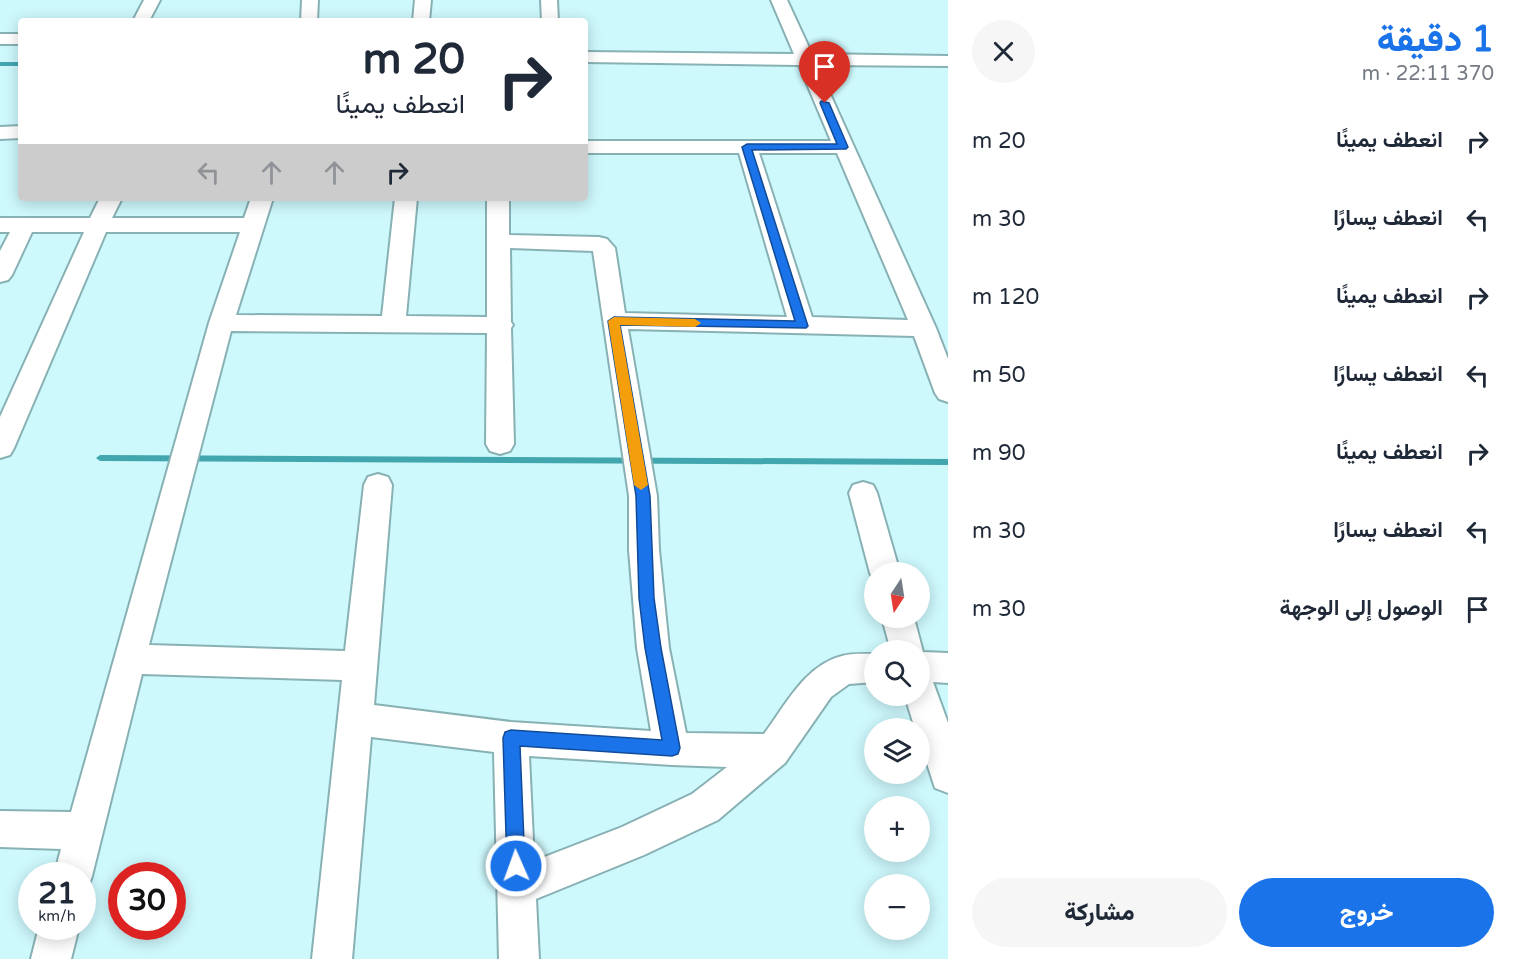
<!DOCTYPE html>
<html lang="ar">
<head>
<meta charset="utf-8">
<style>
  :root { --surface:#fff; --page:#f6f6f7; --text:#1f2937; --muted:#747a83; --accent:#1a73e8 }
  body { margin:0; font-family:"Varela Round",Vazirmatn,sans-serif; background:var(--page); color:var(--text); direction:rtl; height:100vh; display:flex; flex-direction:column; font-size:22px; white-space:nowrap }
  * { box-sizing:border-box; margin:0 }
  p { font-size:20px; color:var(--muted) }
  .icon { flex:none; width:33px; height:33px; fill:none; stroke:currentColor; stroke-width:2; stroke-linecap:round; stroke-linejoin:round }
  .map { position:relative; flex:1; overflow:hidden; direction:ltr }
  .panel { display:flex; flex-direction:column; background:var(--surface); width:570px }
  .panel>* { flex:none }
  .hud { position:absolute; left:18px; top:18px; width:570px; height:183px; border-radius:6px; box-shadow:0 3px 15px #0003; direction:rtl; background:#fff; color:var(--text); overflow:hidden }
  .needle { width:39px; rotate:192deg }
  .fabs { position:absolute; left:864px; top:562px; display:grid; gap:12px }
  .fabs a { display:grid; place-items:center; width:66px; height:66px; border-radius:50%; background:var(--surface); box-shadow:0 3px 15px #0003; font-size:30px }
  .speed { position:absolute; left:18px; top:862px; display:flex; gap:12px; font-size:30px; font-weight:700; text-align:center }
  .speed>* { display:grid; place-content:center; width:78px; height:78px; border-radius:50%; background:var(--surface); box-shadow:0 3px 15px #0003; line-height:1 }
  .speed small { font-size:15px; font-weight:400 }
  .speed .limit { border:9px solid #d22; background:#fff; color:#111 }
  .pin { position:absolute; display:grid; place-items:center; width:51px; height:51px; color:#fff; margin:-62px -26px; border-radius:50% 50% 50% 0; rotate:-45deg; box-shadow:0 0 6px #0007 }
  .pin .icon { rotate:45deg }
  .me { position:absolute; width:66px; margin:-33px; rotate:358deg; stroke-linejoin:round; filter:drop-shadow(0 0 4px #0008) }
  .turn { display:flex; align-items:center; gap:21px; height:126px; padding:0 24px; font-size:27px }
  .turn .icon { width:78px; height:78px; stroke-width:2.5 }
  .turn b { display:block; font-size:42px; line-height:51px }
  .lanes { display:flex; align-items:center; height:57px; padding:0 24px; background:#0003; justify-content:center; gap:30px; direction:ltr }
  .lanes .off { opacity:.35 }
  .round { display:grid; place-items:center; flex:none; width:63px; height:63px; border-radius:32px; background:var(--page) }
  .overview { display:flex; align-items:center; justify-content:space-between; height:102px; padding:0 24px }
  h1 { font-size:36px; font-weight:800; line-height:45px; color:var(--accent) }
  .action { display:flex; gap:12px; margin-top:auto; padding:12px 24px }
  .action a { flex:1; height:69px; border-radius:36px; background:var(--accent); color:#fff; font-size:24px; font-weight:800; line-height:69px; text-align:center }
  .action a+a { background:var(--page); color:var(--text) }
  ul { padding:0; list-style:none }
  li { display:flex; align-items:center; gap:18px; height:78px; padding:0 24px }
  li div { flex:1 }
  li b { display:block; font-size:22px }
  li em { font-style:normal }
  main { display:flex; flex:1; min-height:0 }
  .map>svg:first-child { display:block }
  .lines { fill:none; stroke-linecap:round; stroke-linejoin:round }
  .stream { fill:#42a6af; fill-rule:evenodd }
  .minor-casing { stroke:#88b1b4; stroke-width:4 }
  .minor { fill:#fff; fill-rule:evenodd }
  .route { fill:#1a73e8; stroke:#114b97; stroke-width:1.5 }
  .slow { fill:#f59e0b }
</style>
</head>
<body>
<main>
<section class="panel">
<div class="overview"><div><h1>1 دقيقة</h1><p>370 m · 22:11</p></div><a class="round"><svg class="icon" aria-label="close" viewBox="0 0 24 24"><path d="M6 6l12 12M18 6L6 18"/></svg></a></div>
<ul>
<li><svg class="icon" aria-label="right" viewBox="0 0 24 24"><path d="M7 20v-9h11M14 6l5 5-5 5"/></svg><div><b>انعطف يمينًا</b></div><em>20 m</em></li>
<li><svg class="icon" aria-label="left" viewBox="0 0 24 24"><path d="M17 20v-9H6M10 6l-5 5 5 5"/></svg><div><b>انعطف يسارًا</b></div><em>30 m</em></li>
<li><svg class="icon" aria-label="right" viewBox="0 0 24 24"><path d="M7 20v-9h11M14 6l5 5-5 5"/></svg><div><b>انعطف يمينًا</b></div><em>120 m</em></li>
<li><svg class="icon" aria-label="left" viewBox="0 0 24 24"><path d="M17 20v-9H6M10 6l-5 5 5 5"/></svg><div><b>انعطف يسارًا</b></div><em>50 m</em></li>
<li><svg class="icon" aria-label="right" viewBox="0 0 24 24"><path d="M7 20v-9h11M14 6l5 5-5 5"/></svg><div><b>انعطف يمينًا</b></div><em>90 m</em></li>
<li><svg class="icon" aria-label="left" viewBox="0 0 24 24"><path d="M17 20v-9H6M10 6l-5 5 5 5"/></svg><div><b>انعطف يسارًا</b></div><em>30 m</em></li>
<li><svg class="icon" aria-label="arrive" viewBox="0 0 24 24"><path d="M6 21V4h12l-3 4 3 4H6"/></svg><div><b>الوصول إلى الوجهة</b></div><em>30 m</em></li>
</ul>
<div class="action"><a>خروج</a><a>مشاركة</a></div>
</section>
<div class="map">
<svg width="948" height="959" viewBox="0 0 948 959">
  <rect width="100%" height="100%" fill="#cdf8fc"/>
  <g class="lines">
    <g class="stream">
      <rect x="0" y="62" width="21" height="4"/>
      <polygon points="100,455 948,459 948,465 100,461 96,458"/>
    </g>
    <defs>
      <g id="minor">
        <polygon points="144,0 160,0 149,21 133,21"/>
        <polygon points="302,0 318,0 317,21 301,21"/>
        <polygon points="415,0 431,0 429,21 413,21"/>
        <polygon points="541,0 557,0 558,21 542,21"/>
        <path d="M771,0H787L812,54L948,56V66L817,65L936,328L948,359V402L939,399L935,393L914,336L628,329L657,496L659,550L669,648L686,733L764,734C785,706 805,665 842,656C852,653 864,654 874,654V682L849,684L831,697L785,763L718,820L644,855L536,899L539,959H499L494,752L371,737L352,959H312L342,680L142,674L92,876L87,890L82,891V876H54L61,849L0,847V811L71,812L209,323L240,232H106L14,448L10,455L0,458V417L84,232H32L12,275L8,280L0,282V251L10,232H0V218H90L100,198H122L112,218H244L251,198H273L236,315L382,316L395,198H417L406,316L487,317V198H509V235L599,237L607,239L615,248L625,313L787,317L739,153H585V141H831L799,65L585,62V52L794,54ZM759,153H837L908,320L812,317ZM510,248L593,251L629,496V550L637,648L651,731L511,722L374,705L392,485L388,477L378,474L368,477L364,485L345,651L149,645L231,331L487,333L486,444L490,451L500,454L510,451L514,444L511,328L513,325L511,322ZM529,756L672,765L727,767L692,794L622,827L534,861Z"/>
        <rect x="0" y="34" width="21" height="10"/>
        <polygon points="21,126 21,138 0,139 0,127"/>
        <polygon points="863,482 873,485 877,493 900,573 874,573 874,582 870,573 849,493 853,485"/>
        <polygon points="882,618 914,618 923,652 948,653 948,683 933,682 948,723 948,793 935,788 920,742 920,729 915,729 905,696 920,696 920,651 891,651"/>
        <polygon points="39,927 79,927 71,959 31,959"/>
      </g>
    </defs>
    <use href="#minor" class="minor-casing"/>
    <use href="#minor" class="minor"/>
  </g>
  <polygon class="route" points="821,101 829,103 848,147 846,149 752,150 808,326 806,328 620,325 650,496 654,598 661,648 680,748 678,754 672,756 520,746 525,866 522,873 516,875 510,873 507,866 503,738 505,732 511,730 662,740 645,648 639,598 636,496 608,321 614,317 795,321 742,147 747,144 837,144 820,103"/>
  <polygon class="slow" points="614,317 695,319 701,323 695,327 620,325 648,485 641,490 634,485 608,321"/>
</svg>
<div class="fabs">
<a><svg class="needle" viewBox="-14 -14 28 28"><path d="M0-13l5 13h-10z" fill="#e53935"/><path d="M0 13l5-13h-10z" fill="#747a83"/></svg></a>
<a><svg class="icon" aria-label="search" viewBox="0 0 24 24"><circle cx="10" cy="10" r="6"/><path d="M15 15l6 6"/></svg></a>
<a><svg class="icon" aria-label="layers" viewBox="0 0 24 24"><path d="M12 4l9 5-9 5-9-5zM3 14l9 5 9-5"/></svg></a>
<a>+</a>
<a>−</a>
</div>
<div class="speed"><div>21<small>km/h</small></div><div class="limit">30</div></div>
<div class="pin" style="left:825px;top:103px;background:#d93025"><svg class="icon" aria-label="arrive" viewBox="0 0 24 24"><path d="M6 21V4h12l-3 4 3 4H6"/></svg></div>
<svg class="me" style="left:516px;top:866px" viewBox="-20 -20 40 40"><circle r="17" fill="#1a73e8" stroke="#fff" stroke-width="3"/><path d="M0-11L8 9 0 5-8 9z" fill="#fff"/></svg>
<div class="hud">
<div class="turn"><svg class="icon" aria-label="right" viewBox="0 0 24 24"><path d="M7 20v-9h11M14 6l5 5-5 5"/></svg><div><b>20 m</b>انعطف يمينًا</div></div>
<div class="lanes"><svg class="icon off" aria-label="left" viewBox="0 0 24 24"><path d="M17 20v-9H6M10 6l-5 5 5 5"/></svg><svg class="icon off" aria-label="ahead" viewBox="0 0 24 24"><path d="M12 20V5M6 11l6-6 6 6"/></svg><svg class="icon off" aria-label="ahead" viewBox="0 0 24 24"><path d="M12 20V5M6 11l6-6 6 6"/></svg><svg class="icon" aria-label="right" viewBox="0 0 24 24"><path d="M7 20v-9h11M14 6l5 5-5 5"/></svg></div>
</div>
</div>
</main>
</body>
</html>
